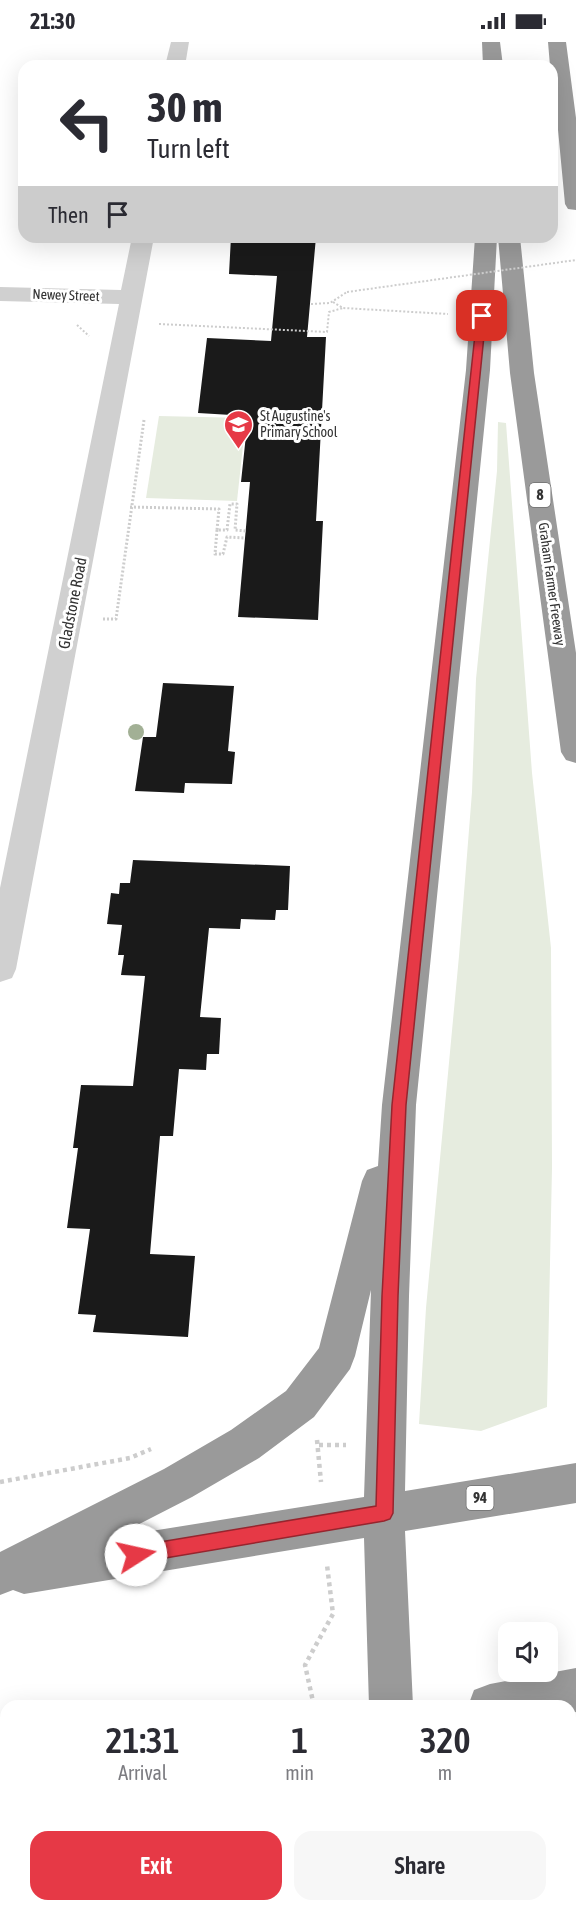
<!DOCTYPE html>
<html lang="en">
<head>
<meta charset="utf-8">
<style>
  :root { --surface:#fff; --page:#f7f7f7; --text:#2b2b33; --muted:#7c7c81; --accent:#e63946 }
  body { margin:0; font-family:"Asap Condensed",sans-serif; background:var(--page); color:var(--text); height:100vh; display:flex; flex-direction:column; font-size:22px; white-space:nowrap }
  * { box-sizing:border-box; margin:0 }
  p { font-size:20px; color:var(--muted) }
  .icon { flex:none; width:33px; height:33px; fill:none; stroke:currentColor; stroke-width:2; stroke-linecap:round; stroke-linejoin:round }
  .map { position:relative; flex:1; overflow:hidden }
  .side { position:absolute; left:0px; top:1658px; width:576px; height:212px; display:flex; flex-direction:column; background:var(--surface); border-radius:18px 18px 0 0; box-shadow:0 6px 24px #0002 }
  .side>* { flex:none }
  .hud { position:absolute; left:18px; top:18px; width:540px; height:183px; border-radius:18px; box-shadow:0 6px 24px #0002; background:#fff; color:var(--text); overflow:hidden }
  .tools { position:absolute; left:498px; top:1580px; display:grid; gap:12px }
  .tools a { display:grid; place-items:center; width:60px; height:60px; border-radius:12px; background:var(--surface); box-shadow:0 6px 24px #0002; font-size:30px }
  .pin { position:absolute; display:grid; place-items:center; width:51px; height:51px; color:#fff; margin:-26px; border-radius:12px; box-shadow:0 3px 9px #0006 }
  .me { position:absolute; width:66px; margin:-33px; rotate:80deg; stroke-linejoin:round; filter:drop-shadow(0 0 4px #0008) }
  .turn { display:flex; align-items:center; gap:21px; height:126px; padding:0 30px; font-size:27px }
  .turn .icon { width:78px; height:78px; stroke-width:2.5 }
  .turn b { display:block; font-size:42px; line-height:51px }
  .then { display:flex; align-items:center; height:57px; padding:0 30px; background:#0003; gap:12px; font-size:22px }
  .eta { display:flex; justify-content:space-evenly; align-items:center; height:102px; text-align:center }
  .eta b { font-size:36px; font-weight:600; line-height:42px }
  .action { display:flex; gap:12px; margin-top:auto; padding:12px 30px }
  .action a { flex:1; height:69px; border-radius:18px; background:var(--accent); color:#fff; font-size:24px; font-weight:600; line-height:69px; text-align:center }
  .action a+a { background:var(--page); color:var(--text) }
  .status { display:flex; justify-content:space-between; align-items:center; height:42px; padding:0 30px; background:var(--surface); direction:ltr }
  .status svg { height:16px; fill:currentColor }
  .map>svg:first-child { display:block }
  .green { fill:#e6ecdf }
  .building { fill:#1a1a1a }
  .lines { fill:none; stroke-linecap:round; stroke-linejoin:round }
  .path-far2 { stroke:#cdcdcd; stroke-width:2; stroke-dasharray:2 2; stroke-linecap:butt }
  .path-far1 { stroke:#cdcdcd; stroke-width:3; stroke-dasharray:2 2; stroke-linecap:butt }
  .path { stroke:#cdcdcd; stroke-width:4.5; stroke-dasharray:4 4; stroke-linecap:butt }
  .street { fill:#d0d0d0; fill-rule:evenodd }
  .highway { fill:#9a9a9a; fill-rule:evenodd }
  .path-bridge { stroke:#cdcdcd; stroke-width:2; stroke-dasharray:2 2; stroke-linecap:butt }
  .tree { fill:#a2b095 }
  .route { fill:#e63946; stroke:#96252e; stroke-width:1.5 }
  .labels { text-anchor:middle; stroke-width:6; stroke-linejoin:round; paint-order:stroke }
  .far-street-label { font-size:14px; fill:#333; stroke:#fff }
  .far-poi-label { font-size:14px; fill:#333; stroke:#fff; text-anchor:start }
  .shield { fill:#fff; stroke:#707070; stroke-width:1.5 }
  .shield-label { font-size:15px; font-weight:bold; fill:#333 }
  .street-label { font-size:16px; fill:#333; stroke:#fff }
</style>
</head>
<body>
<div class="status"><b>21:30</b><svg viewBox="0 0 49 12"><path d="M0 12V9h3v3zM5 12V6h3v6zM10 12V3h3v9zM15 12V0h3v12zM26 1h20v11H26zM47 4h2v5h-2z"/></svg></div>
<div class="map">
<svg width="576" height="1868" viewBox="0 0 576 1868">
  <rect width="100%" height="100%" fill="#fff"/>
  <g class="green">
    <polygon points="159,374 246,376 237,459 146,456"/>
    <polygon points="498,380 506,381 532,731 551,906 552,1126 547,1365 481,1389 419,1382 426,1266 459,914 472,750 476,637 497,429"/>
    <polygon points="453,1863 546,1863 545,1868 453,1868"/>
  </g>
  <g class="building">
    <polygon points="231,195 316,195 307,295 326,295 316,479 323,479 318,578 238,575 250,440 241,440 248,374 198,371 207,296 271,299 277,234 229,232"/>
    <polygon points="163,641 234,644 228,709 235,710 232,742 185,741 184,751 135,749 143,695 156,695"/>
    <polygon points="133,818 290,824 288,868 276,868 275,878 241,877 240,887 209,886 200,975 221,976 219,1012 207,1012 206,1028 179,1027 173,1094 160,1094 150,1212 195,1214 188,1295 93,1290 96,1273 78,1272 90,1187 67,1186 78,1106 73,1106 81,1043 133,1044 145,934 121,933 124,913 118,913 122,883 107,882 111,851 119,852 120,841 130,841"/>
  </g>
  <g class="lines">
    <g class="path-far2">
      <polyline points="333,260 343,266 448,272"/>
      <polyline points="311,262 330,261 347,250"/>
      <polyline points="159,282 327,290 329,270 343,266"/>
      <polyline points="77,283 89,294"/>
    </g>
    <g class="path-far1">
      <polyline points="130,465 219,467 217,488 227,488 230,462 237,462 235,488 246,489"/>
      <polyline points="217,488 215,512 223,512 227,495 245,496"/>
      <polyline points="103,577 116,577 144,378"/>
    </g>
    <g class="path">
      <polyline points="317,1398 321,1440"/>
      <polyline points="319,1403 346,1403"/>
      <polyline points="0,1440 130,1416 151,1407"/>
      <polyline points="314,1664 305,1623 333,1572 327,1523"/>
      <polyline points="570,1748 576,1747"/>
    </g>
    <g class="street">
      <polygon points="171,0 189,0 185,24 165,24"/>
      <polygon points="132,195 154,195 16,927 12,936 0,940 0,846 119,262 0,259 0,245 121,248"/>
    </g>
    <g class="highway">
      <polygon points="482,0 500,0 503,24 483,24"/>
      <polygon points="548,0 566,0 576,76 576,168 568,167 565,162 552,24 550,24"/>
      <path d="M475,195H497L490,328L416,1063L409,1254L405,1449L576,1421V1461L405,1489L413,1664H369L364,1496L24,1552L13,1548L0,1553V1510L164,1427L231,1388L286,1349L319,1306L362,1139L367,1128L378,1124L382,1063L466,328ZM371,1248L364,1455L114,1495L192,1455L259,1416L314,1375L350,1327L355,1314Z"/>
      <polygon points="498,195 520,195 534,331 576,611 576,721 566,718 561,710 510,331"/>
      <polygon points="576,1626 576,1670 570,1671 570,1664 468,1664 474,1648 490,1642"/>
      <polygon points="6,1733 6,1779 0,1780 0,1734"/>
      <polygon points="201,1863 250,1863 253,1868 203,1868"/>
      <polygon points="366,1863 412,1863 412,1868 364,1868"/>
    </g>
    <polyline class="path-bridge" points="347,250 576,218"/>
  </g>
  <circle class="tree" cx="136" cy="690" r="8"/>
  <polygon class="route" points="482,271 486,274 406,1063 398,1254 393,1471 390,1477 384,1479 136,1521 130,1519 128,1513 130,1507 136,1504 376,1464 382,1254 392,1063 477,274"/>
  <defs>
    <symbol id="school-pin" viewBox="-11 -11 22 30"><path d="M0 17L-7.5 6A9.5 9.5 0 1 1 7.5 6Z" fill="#e63946" stroke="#fff"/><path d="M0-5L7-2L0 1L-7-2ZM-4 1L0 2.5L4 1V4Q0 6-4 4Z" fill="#fff"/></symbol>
  </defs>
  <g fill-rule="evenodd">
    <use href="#school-pin" x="222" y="366" width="33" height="45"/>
  </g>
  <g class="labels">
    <g class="far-street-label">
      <text transform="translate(66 253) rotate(2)" y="5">Newey Street</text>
      <text transform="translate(552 542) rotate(82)" y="5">Graham Farmer Freeway</text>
    </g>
    <g class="far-poi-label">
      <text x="260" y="379">St Augustine's<tspan x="260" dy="16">Primary School</tspan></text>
    </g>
    <g class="shield">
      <rect x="529.5" y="441" width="21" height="24" rx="4.5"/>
      <rect x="466.5" y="1444" width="27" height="24" rx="4.5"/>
    </g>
    <g class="shield-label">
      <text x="540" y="458">8</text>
      <text x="480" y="1461">94</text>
    </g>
    <g class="street-label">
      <text transform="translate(72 561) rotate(-79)" y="6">Gladstone Road</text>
    </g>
  </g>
</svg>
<div class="tools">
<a><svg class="icon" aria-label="sound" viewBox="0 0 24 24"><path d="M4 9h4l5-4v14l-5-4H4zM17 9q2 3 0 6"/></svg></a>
</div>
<div class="pin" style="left:482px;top:274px;background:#d93025"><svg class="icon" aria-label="arrive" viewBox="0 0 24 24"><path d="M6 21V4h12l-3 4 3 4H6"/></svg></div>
<svg class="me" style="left:136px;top:1513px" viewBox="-20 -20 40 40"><circle r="19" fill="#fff"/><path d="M0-13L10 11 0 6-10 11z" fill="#e63946"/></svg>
<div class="hud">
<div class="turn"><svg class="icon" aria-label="left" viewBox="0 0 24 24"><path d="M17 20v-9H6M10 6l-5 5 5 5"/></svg><div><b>30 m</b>Turn left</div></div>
<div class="then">Then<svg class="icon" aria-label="arrive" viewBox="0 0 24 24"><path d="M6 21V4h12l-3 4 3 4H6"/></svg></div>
</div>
<section class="side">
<div class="eta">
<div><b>21:31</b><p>Arrival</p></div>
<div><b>1</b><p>min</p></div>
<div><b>320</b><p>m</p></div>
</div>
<div class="action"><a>Exit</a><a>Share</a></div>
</section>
</div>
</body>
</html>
